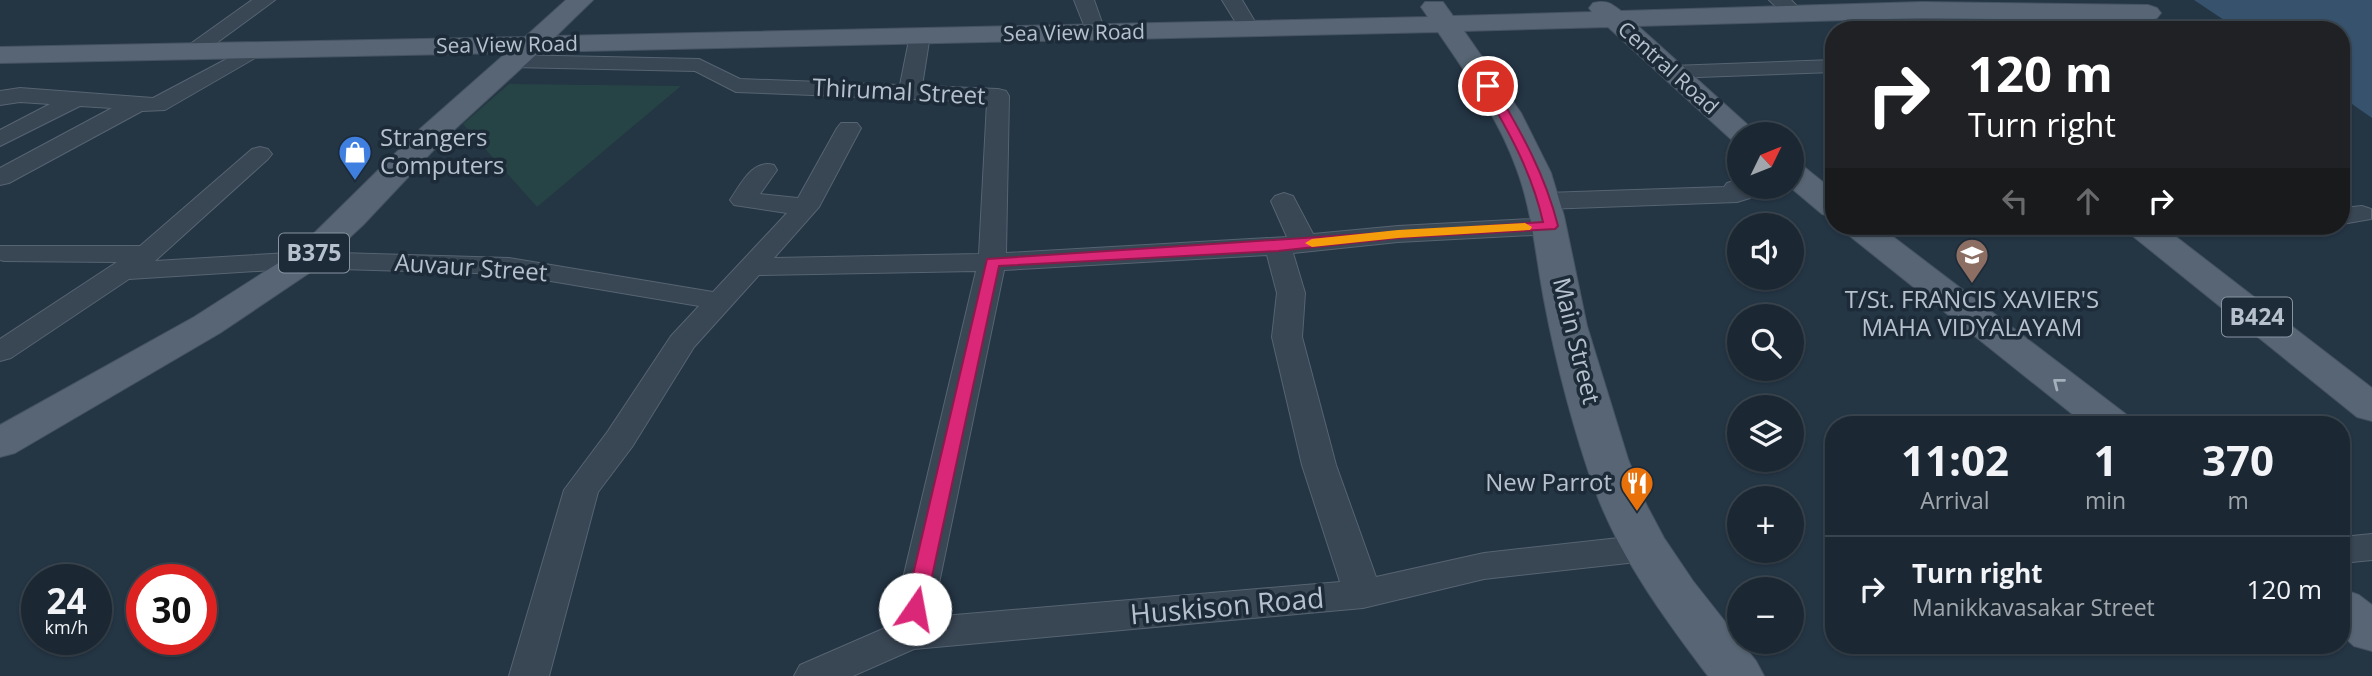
<!DOCTYPE html>
<html lang="en">
<head>
<meta charset="utf-8">
<style>
  :root { --surface:#1b2833; --page:#24303b; --text:#f1f3f6; --muted:#a0a6ac; --line:#39444e }
  body { margin:0; font-family:"Open Sans",sans-serif; background:var(--page); color:var(--text); height:100vh; display:flex; flex-direction:column; font-size:26px; white-space:nowrap }
  * { box-sizing:border-box; margin:0 }
  p { font-size:23px; color:var(--muted) }
  .icon { flex:none; width:38px; height:38px; fill:none; stroke:currentColor; stroke-width:2; stroke-linecap:round; stroke-linejoin:round }
  .map { position:relative; flex:1; overflow:hidden }
  .side { position:absolute; left:1825px; top:416px; width:525px; height:238px; display:flex; flex-direction:column; background:var(--surface); border-radius:28px; box-shadow:0 2px 5px #0004,0 0 0 2px var(--line) }
  .side>* { flex:none }
  .hud { position:absolute; left:1825px; top:21px; width:525px; height:214px; border-radius:28px; box-shadow:0 2px 5px #0004,0 0 0 2px var(--line); background:#202124; color:#fff; overflow:hidden }
  .needle { width:46px; rotate:47deg }
  .fabs { position:absolute; left:1727px; top:122px; display:grid; gap:14px }
  .fabs a { display:grid; place-items:center; width:77px; height:77px; border-radius:50%; background:var(--surface); box-shadow:0 2px 5px #0004,0 0 0 2px var(--line); font-size:35px }
  .speed { position:absolute; left:21px; top:564px; display:flex; gap:14px; font-size:35px; font-weight:700; text-align:center }
  .speed>* { display:grid; place-content:center; width:91px; height:91px; border-radius:50%; background:var(--surface); box-shadow:0 2px 5px #0004,0 0 0 2px var(--line); line-height:1 }
  .speed small { font-size:18px; font-weight:400 }
  .speed .limit { border:10px solid #d22; background:#fff; color:#111 }
  .pin { position:absolute; display:grid; place-items:center; width:60px; height:60px; color:#fff; margin:-30px; border:4px solid #fff; border-radius:50%; box-shadow:0 2px 7px #0007 }
  .me { position:absolute; width:77px; margin:-38px; rotate:12deg; stroke-linejoin:round; filter:drop-shadow(0 0 5px #0008) }
  .turn { display:flex; align-items:center; gap:24px; height:147px; padding:0 28px; font-size:32px }
  .turn .icon { width:91px; height:91px; stroke-width:2.5 }
  .turn b { display:block; font-size:49px; line-height:60px }
  .lanes { display:flex; align-items:center; height:66px; padding:0 28px; background:#0003; justify-content:center; gap:35px; direction:ltr }
  .lanes .off { opacity:.35 }
  .eta { display:flex; justify-content:space-evenly; align-items:center; height:119px; text-align:center }
  .eta b { font-size:42px; font-weight:700; line-height:49px }
  ul { padding:0; list-style:none }
  li { display:flex; align-items:center; gap:21px; height:105px; padding:0 28px; border-top:2px solid var(--line) }
  li div { flex:1 }
  li b { display:block; font-size:26px }
  li em { font-style:normal }
  .map>svg:first-child { display:block }
  .green { fill:#264445 }
  .water { fill:#36526d }
  .lines { fill:none; stroke-linecap:round; stroke-linejoin:round }
  .minor-casing { stroke:#576471; stroke-width:2 }
  .major-casing { stroke:#455260; stroke-width:2 }
  .minor { fill:#394654; fill-rule:evenodd }
  .major { fill:#576574; fill-rule:evenodd }
  .oneway { stroke:#a3afbb }
  .route { fill:#db2777; stroke:#8e194d; stroke-width:2 }
  .slow { fill:#f59e0b }
  .labels { text-anchor:middle; stroke-width:7; stroke-linejoin:round; paint-order:stroke }
  .far-street-label { font-size:21px; fill:#b6c1cd; stroke:#1d2b39 }
  .shield { fill:#1d2b39; stroke:#8894a1; stroke-width:2 }
  .shield-label { font-size:23px; font-weight:bold; fill:#b6c1cd }
  .street-label { font-size:24px; fill:#b6c1cd; stroke:#1d2b39 }
  .poi-label { font-size:24px; fill:#b6c1cd; stroke:#1d2b39; text-anchor:start }
  .near-street-label { font-size:28px; fill:#b6c1cd; stroke:#1d2b39 }
</style>
</head>
<body>
<div class="map">
<svg width="2372" height="676" viewBox="0 0 2372 676">
  <rect width="100%" height="100%" fill="#243544"/>
  <polygon class="green" points="509,84 681,86 537,207 463,124"/>
  <polygon class="water" points="2194,0 2372,0 2372,118 2342,97 2342,30 2239,30"/>
  <g class="lines">
    <defs>
      <g id="minor">
        <polygon points="252,0 275,0 200,55 186,55 183,51 186,47"/>
        <polygon points="1074,0 1094,0 1106,34 1103,38 1089,38"/>
        <polygon points="1222,0 1242,0 1260,30 1257,34 1243,34"/>
        <polygon points="1769,0 1791,0 1804,13 1794,19 1787,17"/>
        <path d="M920,29L927,31L930,35L922,86L998,89L1006,91L1009,96L1006,253L1287,237L1271,201L1275,196L1284,193L1293,196L1313,234L1398,226L1551,218L1560,220L1564,226L1560,232L1551,234L1398,242L1293,253L1305,293L1302,337L1336,465L1376,577L1484,553L1646,535L1659,539L1664,548L1659,557L1646,561L1484,579L1363,608L914,649L853,676H794L800,665L892,625L976,271L759,275L694,347L632,447L598,492L549,676H509L564,490L608,431L671,336L699,306L509,274L306,268L129,279L11,358L0,361V339L117,262L4,261L0,260V246H140L252,149L260,147L268,149L272,154L268,159L155,261L306,252L509,258L713,292L787,213L734,205L730,200C741,184 752,159 774,165L777,170L760,194L798,198L837,128L841,123H857L861,128L819,207L774,258L979,254L987,102L736,92L695,71L511,67L504,65L500,61L504,57L511,55L699,59L740,79L900,85L910,35L913,31ZM1267,255L1277,293L1272,337L1302,465L1340,582L932,617L1004,270Z"/>
        <polygon points="255,44 262,46 265,50 262,54 165,110 142,111 9,183 0,185 0,168 112,108 80,106 0,146 0,130 50,104 20,102 0,105 0,91 20,88 153,98"/>
        <polygon points="1834,60 1834,72 1672,78 1664,77 1661,72 1664,67 1672,66"/>
        <polygon points="1740,179 1740,187 1752,187 1754,193 1750,198 1737,202 1545,209 1536,206 1532,201 1536,196 1545,193 1724,187 1727,183"/>
        <polygon points="2362,206 2371,209 2371,219 2342,224 2342,208"/>
        <polygon points="2137,226 2219,226 2215,232 2206,234 2147,238 2138,236 2134,230"/>
        <polygon points="2372,534 2372,560 2342,563 2342,537"/>
      </g>
      <g id="major">
        <path d="M566,0H593L556,36L1428,17L1421,7L1425,2H1443L1453,16L1592,12L1589,8L1593,3C1606,0 1611,3 1621,11L1922,2L2148,5L2157,8L2161,13L2157,18L2148,21L1922,18L1638,26L1759,135H1740V143L1733,141L1608,27L1464,31L1521,113L1551,173L1564,216L1587,326L1628,459L1646,504L1664,538L1693,581L1756,661L1764,676H1708C1665,619 1620,558 1595,490C1575,435 1556,363 1545,305C1536,260 1533,213 1517,170C1499,119 1468,76 1438,32L539,52L443,140L363,225L318,267L220,333L15,453L0,457V425L194,317L294,253L421,128L506,53L0,63V47L525,37Z"/>
        <polygon points="1792,163 1803,166 1834,191 1834,217 1822,214 1790,187 1792,187"/>
        <polygon points="1841,226 1879,226 2127,415 2133,425 2086,425 1846,233"/>
        <polygon points="2124,226 2162,226 2372,388 2372,421 2357,417 2129,233"/>
        <polygon points="2342,589 2359,595 2372,605 2372,651 2354,646 2342,635"/>
      </g>
    </defs>
    <use href="#minor" class="minor-casing"/>
    <use href="#major" class="major-casing"/>
    <use href="#minor" class="minor"/>
    <use href="#major" class="major"/>
  </g>
  <defs><path id="oneway-chevron" d="M-2-3.5L2.5 0L-2 3.5" fill="none" stroke-width="1.6" stroke-linecap="round" stroke-linejoin="round" transform="scale(1.75)"/></defs>
  <use class="oneway" href="#oneway-chevron" transform="translate(2058 383) rotate(-142)"/>
  <path class="route" d="M1488,83L1494,86C1521,132 1545,174 1558,226L1555,229L1398,238L1278,251L999,266L925,609L922,614L915,616L908,614L905,609L987,259L1543,222C1532,172 1508,130 1482,86Z"/>
  <polygon class="slow" points="1525,223 1532,227 1530,230 1398,238 1312,247 1305,243 1312,239 1398,230"/>
  <defs>
    <symbol id="shop-pin" viewBox="-11 -11 22 30"><path d="M0 17L-7.5 6A9.5 9.5 0 1 1 7.5 6Z" fill="#3f7fe0" stroke="#1d2b39"/><path d="M-5-2.5h2.3a2.7 3.5 0 0 1 5.4 0H5L5.5 6h-11ZM-1.5-2.5h3a1.5 2.3 0 0 0-3 0Z" fill="#fff"/></symbol>
    <symbol id="school-pin" viewBox="-11 -11 22 30"><path d="M0 17L-7.5 6A9.5 9.5 0 1 1 7.5 6Z" fill="#8d6e63" stroke="#1d2b39"/><path d="M0-5L7-2L0 1L-7-2ZM-4 1L0 2.5L4 1V4Q0 6-4 4Z" fill="#fff"/></symbol>
    <symbol id="restaurant-pin" viewBox="-11 -11 22 30"><path d="M0 17L-7.5 6A9.5 9.5 0 1 1 7.5 6Z" fill="#e8710a" stroke="#1d2b39"/><path d="M-5-6h1v4h1v-4h1v4h1v-4h1v5L-1.5 .5V6h-2V.5L-5-1ZM5-6V6H3V1.5H1.5Q1.5-4 5-6Z" fill="#fff"/></symbol>
  </defs>
  <g fill-rule="evenodd">
    <use href="#shop-pin" x="336" y="133" width="38" height="52"/>
    <use href="#school-pin" x="1953" y="236" width="38" height="52"/>
    <use href="#restaurant-pin" x="1618" y="464" width="38" height="52"/>
  </g>
  <g class="labels">
    <g class="far-street-label">
      <text transform="translate(1074 33) rotate(-1)" y="7">Sea View Road</text>
      <text transform="translate(507 45) rotate(-1)" y="7">Sea View Road</text>
      <text transform="translate(1668 68) rotate(42)" y="7">Central Road</text>
    </g>
    <g class="shield">
      <rect x="279" y="233.5" width="70" height="39" rx="5"/>
      <rect x="2222" y="297.5" width="70" height="39" rx="5"/>
    </g>
    <g class="shield-label">
      <text x="314" y="261">B375</text>
      <text x="2257" y="325">B424</text>
    </g>
    <g class="street-label">
      <text transform="translate(899 92) rotate(3)" y="8">Thirumal Street</text>
      <text transform="translate(471 268) rotate(4)" y="8">Auvaur Street</text>
      <text transform="translate(1576 341) rotate(76)" y="8">Main Street</text>
    </g>
    <g class="poi-label">
      <text x="380" y="146">Strangers<tspan x="380" dy="28">Computers</tspan></text>
      <text x="1972" y="308" text-anchor="middle">T/St. FRANCIS XAVIER'S<tspan x="1972" dy="28">MAHA VIDYALAYAM</tspan></text>
      <text x="1612" y="491" text-anchor="end">New Parrot</text>
    </g>
    <g class="near-street-label">
      <text transform="translate(1227 606) rotate(-5)" y="10">Huskison Road</text>
    </g>
  </g>
</svg>
<div class="fabs">
<a><svg class="needle" viewBox="-14 -14 28 28"><path d="M0-13l5 13h-10z" fill="#e53935"/><path d="M0 13l5-13h-10z" fill="#a0a6ac"/></svg></a>
<a><svg class="icon" aria-label="sound" viewBox="0 0 24 24"><path d="M4 9h4l5-4v14l-5-4H4zM17 9q2 3 0 6"/></svg></a>
<a><svg class="icon" aria-label="search" viewBox="0 0 24 24"><circle cx="10" cy="10" r="6"/><path d="M15 15l6 6"/></svg></a>
<a><svg class="icon" aria-label="layers" viewBox="0 0 24 24"><path d="M12 4l9 5-9 5-9-5zM3 14l9 5 9-5"/></svg></a>
<a>+</a>
<a>−</a>
</div>
<div class="speed"><div>24<small>km/h</small></div><div class="limit">30</div></div>
<div class="pin" style="left:1488px;top:86px;background:#d93025"><svg class="icon" aria-label="arrive" viewBox="0 0 24 24"><path d="M6 21V4h12l-3 4 3 4H6"/></svg></div>
<svg class="me" style="left:915px;top:609px" viewBox="-20 -20 40 40"><circle r="19" fill="#fff"/><path d="M0-13L10 11 0 6-10 11z" fill="#db2777"/></svg>
<div class="hud">
<div class="turn"><svg class="icon" aria-label="right" viewBox="0 0 24 24"><path d="M7 20v-9h11M14 6l5 5-5 5"/></svg><div><b>120 m</b>Turn right</div></div>
<div class="lanes"><svg class="icon off" aria-label="left" viewBox="0 0 24 24"><path d="M17 20v-9H6M10 6l-5 5 5 5"/></svg><svg class="icon off" aria-label="ahead" viewBox="0 0 24 24"><path d="M12 20V5M6 11l6-6 6 6"/></svg><svg class="icon" aria-label="right" viewBox="0 0 24 24"><path d="M7 20v-9h11M14 6l5 5-5 5"/></svg></div>
</div>
<section class="side">
<div class="eta">
<div><b>11:02</b><p>Arrival</p></div>
<div><b>1</b><p>min</p></div>
<div><b>370</b><p>m</p></div>
</div>
<ul>
<li><svg class="icon" aria-label="right" viewBox="0 0 24 24"><path d="M7 20v-9h11M14 6l5 5-5 5"/></svg><div><b>Turn right</b><p>Manikkavasakar Street</p></div><em>120 m</em></li>
</ul>
</section>
</div>
</body>
</html>
